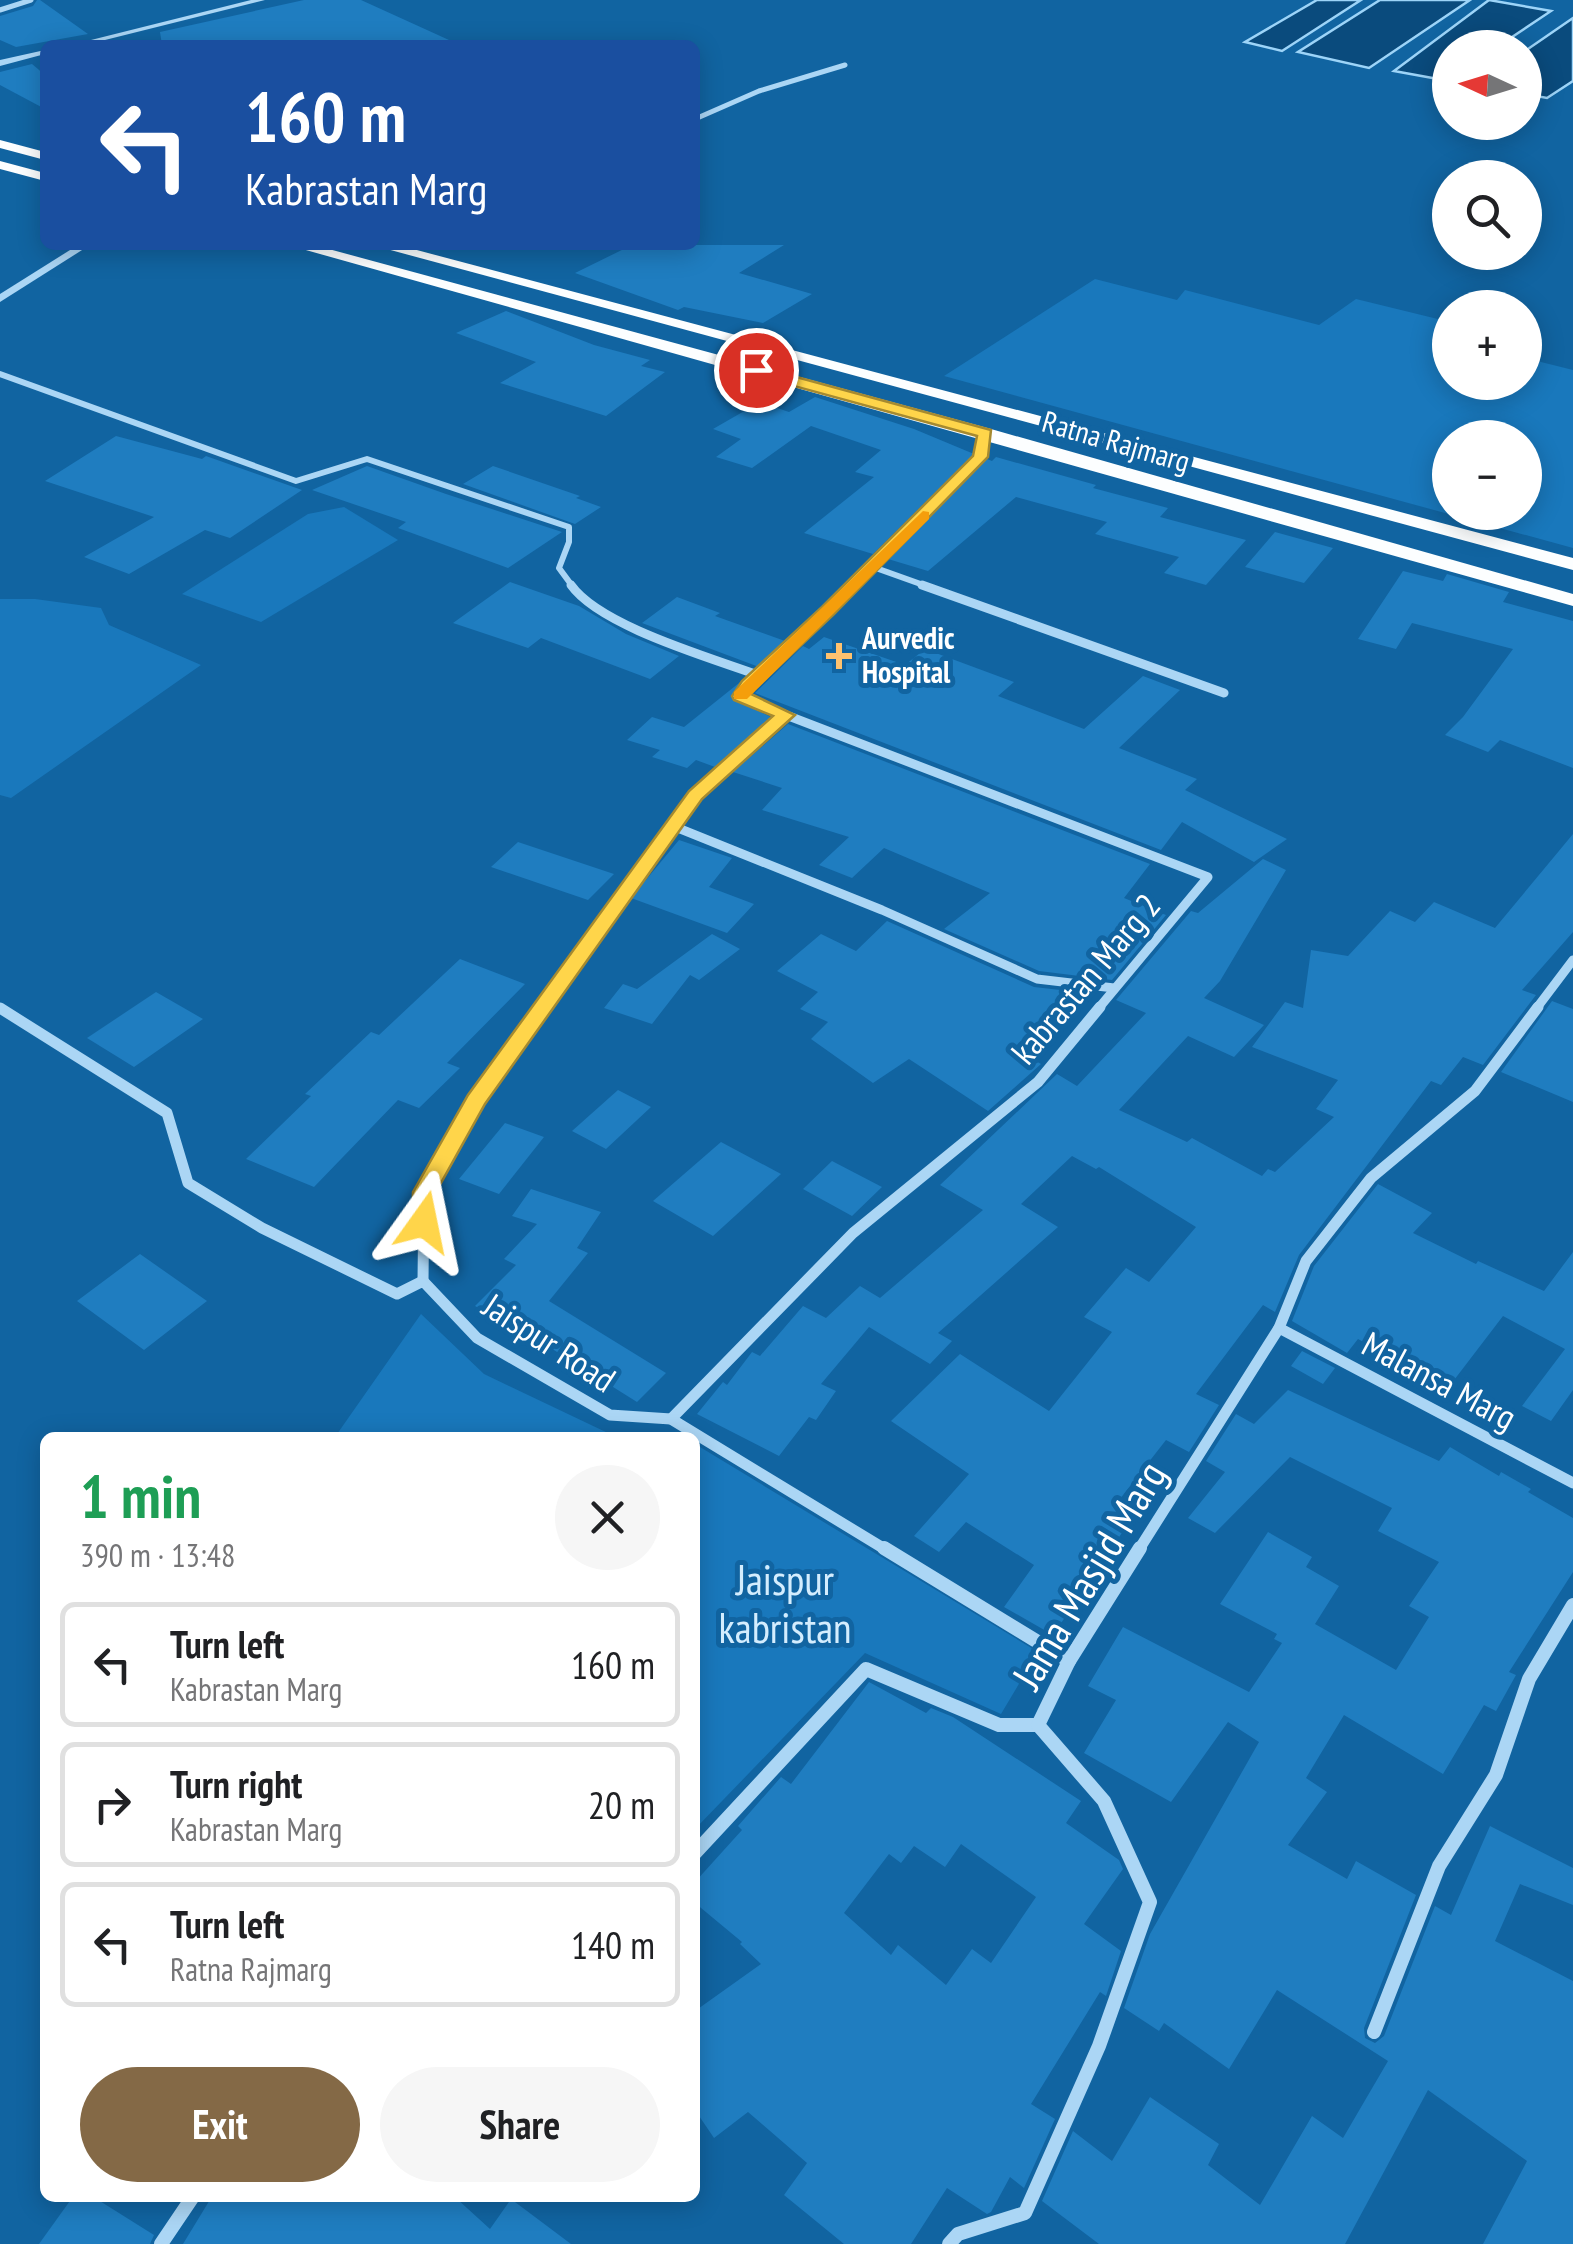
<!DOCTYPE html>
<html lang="en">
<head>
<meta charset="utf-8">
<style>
  :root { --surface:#fff; --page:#f6f6f6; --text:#202124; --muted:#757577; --line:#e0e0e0; --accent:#846946 }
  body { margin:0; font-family:"PT Sans Narrow",sans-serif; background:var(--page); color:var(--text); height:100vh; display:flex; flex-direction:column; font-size:38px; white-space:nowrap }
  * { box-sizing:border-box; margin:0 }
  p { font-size:32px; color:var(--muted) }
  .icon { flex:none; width:55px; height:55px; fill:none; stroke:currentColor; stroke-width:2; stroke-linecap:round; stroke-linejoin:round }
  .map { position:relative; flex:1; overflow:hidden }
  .sheet { position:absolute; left:40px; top:1432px; width:660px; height:770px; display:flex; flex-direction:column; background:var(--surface); border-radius:15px; box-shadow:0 5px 25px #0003 }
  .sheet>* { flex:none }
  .hud { position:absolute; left:40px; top:40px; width:660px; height:210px; border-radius:15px; box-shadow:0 5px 25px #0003; background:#1a4fa0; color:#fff; overflow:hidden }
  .needle { width:65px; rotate:274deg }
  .tools { position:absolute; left:1432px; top:30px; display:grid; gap:20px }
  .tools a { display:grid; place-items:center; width:110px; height:110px; border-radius:50%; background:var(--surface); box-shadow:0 5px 25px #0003; font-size:50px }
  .pin { position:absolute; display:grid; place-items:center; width:85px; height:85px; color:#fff; margin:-42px; border:5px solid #fff; border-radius:50%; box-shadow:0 2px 10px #0007 }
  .me { position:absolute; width:110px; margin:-55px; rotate:12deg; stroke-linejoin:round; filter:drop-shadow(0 0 8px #0008) }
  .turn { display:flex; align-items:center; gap:35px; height:210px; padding:0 40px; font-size:45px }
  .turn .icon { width:130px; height:130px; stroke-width:2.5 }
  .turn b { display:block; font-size:70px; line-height:85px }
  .round { display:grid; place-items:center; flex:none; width:105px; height:105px; border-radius:52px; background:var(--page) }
  .headline { display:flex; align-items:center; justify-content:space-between; height:170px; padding:0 40px }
  h1 { font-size:60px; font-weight:800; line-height:75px; color:#1e9e55 }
  .action { display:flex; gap:20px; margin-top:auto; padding:20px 40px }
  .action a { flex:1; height:115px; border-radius:60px; background:var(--accent); color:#fff; font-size:40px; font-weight:800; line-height:115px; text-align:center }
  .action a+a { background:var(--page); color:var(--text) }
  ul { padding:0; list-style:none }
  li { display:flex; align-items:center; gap:30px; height:125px; margin:0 20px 15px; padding:0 20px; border:5px solid var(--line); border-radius:15px }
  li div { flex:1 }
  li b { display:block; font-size:38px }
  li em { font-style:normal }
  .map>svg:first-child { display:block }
  .green { fill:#1978bc; fill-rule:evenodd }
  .water { fill:#0a4b7d; stroke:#9dd4f8; stroke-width:2.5 }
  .building { fill:#1f7dc0; fill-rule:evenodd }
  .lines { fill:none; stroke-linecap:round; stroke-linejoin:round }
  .minor-far4 { stroke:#abd6f5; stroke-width:5 }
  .minor-far3 { stroke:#abd6f5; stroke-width:6 }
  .minor-far2 { stroke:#abd6f5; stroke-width:9 }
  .minor-far1 { stroke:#abd6f5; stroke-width:11 }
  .minor { stroke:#abd6f5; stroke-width:14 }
  .tertiary { fill:#abd6f5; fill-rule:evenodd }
  .trunk { fill:#fcfeff; fill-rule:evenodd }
  .route { fill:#ffd54a; stroke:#a68a30; stroke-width:2.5 }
  .slow { fill:#f59e0b }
  .poi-dot { fill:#ffc26f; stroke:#1164a1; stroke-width:4 }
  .labels { text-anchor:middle; stroke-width:10; stroke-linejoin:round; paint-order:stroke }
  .far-street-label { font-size:30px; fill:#fff; stroke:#1164a1 }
  .far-poi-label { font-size:30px; font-weight:bold; fill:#fff; stroke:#1164a1; text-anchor:start }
  .street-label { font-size:35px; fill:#fff; stroke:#1164a1 }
  .near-street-label { font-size:42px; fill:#fff; stroke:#1164a1 }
  .near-park-label { font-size:42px; fill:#d4edfe; stroke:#1164a1 }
</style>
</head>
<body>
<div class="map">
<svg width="1573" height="2244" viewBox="0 0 1573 2244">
  <rect width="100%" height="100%" fill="#1164a1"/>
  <g class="green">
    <path d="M1095,279L1177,300L1185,290L1319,325L1356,299L1450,322V382H1525V358L1573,370V548L944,376ZM1450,438H1525V512H1450Z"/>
    <polygon points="344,507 398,540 261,622 182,594 308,514"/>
    <polygon points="0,599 35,599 101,608 109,625 201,665 11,798 0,795"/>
    <polygon points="421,1314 484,1374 610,1434 638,1437 335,1437"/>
    <polygon points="695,1444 1038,1652 1001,1714 865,1653 695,1829"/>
  </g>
  <g class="water">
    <polygon points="1317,0 1361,0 1282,51 1245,42"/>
    <polygon points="1380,0 1470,0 1369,68 1298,52"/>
    <polygon points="1489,0 1551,11 1497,47 1450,48 1449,81 1394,71"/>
    <polygon points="1573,18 1573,81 1547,98 1525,94 1525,51"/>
  </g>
  <g class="building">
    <polygon points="37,0 40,0 88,34 16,47 0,40 0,16 33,6"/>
    <polygon points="304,0 361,0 460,45 162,45 160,32"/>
    <polygon points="32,64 45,75 45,109 0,85 0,72"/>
    <polygon points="632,245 784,245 739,273 812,294 763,323 684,307 678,310 575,273"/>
    <polygon points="506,311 594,345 650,360 641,366 665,372 606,416 500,383 536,362 456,333"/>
    <polygon points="815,397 914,429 974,454 873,554 804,533 874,477 855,472 881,450 811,426 752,468 716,457 741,439 713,429 760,402 789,412"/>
    <polygon points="116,436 202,459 206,456 302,490 230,538 205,530 129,574 84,557 154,517 45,481"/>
    <polygon points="996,457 1096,485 1093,488 1168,508 1160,517 1246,540 1206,585 1164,573 1179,557 1095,534 1107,522 1016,497 928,571 888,559 987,459 992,461"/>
    <polygon points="367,466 446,494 562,532 508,568 398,528 406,522 312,490"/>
    <polygon points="493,466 580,496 576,498 601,507 575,524 463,484"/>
    <polygon points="1275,532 1333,548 1304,583 1245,567"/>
    <polygon points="1403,571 1443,581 1447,574 1509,592 1503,602 1573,621 1573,768 1500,740 1488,752 1445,735 1463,717 1513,649 1412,623 1396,649 1358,639"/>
    <polygon points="510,582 579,606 626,634 679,656 650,679 541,638 528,648 453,623"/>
    <polygon points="677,597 720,613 715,616 785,641 759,667 642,623"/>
    <polygon points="824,637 905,665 925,649 1014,682 998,696 1084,729 1143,676 1180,690 1119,748 1197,779 1185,790 1287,839 1254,862 1182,822 1161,850 755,693 803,646 809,649"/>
    <polygon points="744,679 734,693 734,700 771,717 715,767 696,760 687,768 652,757 660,750 627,740 652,717 684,727"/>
    <polygon points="788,724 1150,864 1124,898 1166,915 1112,980 1039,971 944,929 990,893 884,848 852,878 819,865 849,837 762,810 782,788 733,772"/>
    <polygon points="1573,834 1573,932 1522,990 1536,995 1483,1065 1463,1057 1441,1085 1431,1081 1299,1255 1275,1312 1263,1305 1196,1394 1219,1405 1189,1452 1166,1440 1116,1504 1134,1515 1053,1635 1004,1607 1034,1565 966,1522 939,1552 914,1536 969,1474 891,1421 960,1354 1049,1411 1112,1332 1084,1317 1126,1268 1149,1282 1196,1227 1099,1167 1096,1169 1072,1156 1021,1204 1058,1227 938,1333 952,1341 930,1364 869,1327 821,1384 836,1391 816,1420 809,1417 779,1456 697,1414 723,1382 727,1385 752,1352 760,1356 803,1306 826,1318 860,1286 880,1298 983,1210 940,1185 1057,1074 1077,1086 1146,1013 1116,1000 1191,911 1198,913 1263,859 1286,870 1220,981 1204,998 1264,1025 1234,1057 1188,1036 1119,1110 1187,1142 1192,1138 1262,1176 1268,1169 1275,1172 1334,1117 1316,1109 1338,1080 1252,1047 1285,1002 1303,1008 1311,950 1348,956 1390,911 1415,922 1434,902 1495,928"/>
    <polygon points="679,840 732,858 709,887 754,904 727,933 631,898"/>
    <polygon points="518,842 614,874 588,900 491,867"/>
    <polygon points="887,921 1034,987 1078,992 1014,1048 1041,1064 988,1111 909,1059 873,1083 811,1039 828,1022 800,1009 818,992 777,971 821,934 856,951"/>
    <polygon points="712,934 740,949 699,980 690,975 652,1024 604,1008 623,984 637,989"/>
    <polygon points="460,959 525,984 447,1063 460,1068 419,1108 398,1100 314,1187 246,1159 311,1096 305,1094 371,1032 379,1035"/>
    <polygon points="156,992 203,1019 134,1067 87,1038"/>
    <polygon points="1552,1001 1573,1009 1573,1102 1501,1072"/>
    <polygon points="618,1090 651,1107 606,1149 572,1131"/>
    <polygon points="505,1123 544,1137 499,1194 459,1179"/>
    <polygon points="721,1142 781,1174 713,1236 653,1201"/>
    <polygon points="832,1161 882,1187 852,1216 803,1189"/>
    <polygon points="1378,1184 1432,1213 1413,1233 1476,1264 1478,1261 1544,1291 1573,1252 1573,1390 1551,1421 1522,1406 1565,1349 1503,1316 1448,1388 1358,1339 1347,1353 1292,1321 1314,1266"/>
    <polygon points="531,1189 601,1212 577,1248 588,1253 549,1301 666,1373 637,1402 530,1335 475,1306 516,1265 504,1259 537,1224 512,1216"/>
    <polygon points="140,1254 207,1301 144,1350 77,1301"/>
    <polygon points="1302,1351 1335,1368 1323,1384 1291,1366"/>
    <polygon points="1288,1390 1439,1461 1450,1447 1499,1476 1501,1472 1531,1489 1528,1492 1573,1518 1573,1572 1509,1672 1516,1675 1496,1711 1484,1705 1443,1774 1344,1715 1306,1778 1327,1792 1288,1845 1347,1879 1356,1861 1416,1895 1364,2028 1365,2038 1375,2043 1384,2036 1435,1906 1451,1915 1490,1826 1573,1868 1573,1905 1520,1884 1495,1941 1573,1981 1573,2244 1483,2244 1527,2161 1428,2090 1345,2244 1099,2244 1042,2201 1073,2131 1112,2161 1150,2097 1219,2144 1208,2165 1260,2205 1312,2116 1343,2138 1388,2061 1277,1990 1229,2069 1164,2023 1159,2031 1124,2008 1150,1934 1259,1742 1228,1722 1171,1802 1084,1753 1116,1700 1088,1686 1123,1627 1249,1692 1282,1643 1274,1639 1277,1634 1220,1604 1268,1532 1312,1557 1306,1567 1339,1586 1315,1624 1396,1670 1429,1617 1409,1606 1439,1562 1378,1531 1392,1508 1290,1457 1215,1533 1188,1518 1225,1472 1206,1461 1236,1414 1254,1424"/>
    <path d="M869,1682L926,1713L931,1708L953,1717L1081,1801L1066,1823L1119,1860L1123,1869L1084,1924L1121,1951L1106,1996L1100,1992L1031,2104L1055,2119L1024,2188L1010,2177L991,2212L987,2214L947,2188L911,2244H844L784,2195L807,2163L748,2112L714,2138L695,2110V2011L761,1964L740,1944L742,1942L695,1903V1882L742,1830L738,1826L781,1777L791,1784ZM961,1844L1036,1897L991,1963L972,1949L946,1985L898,1945L891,1955L844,1913L889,1854L901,1863L914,1846L945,1867Z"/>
    <polygon points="72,2198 95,2198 154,2235 150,2244 39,2244"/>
    <polygon points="211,2198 456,2198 490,2229 511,2199 571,2244 183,2244"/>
  </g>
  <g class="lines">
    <g class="minor-far4">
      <polyline points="0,10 31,0"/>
      <polyline points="695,119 759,91 845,65"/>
    </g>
    <g class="minor-far3">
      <polyline points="0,374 296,481 367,459 569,527 569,542 559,568 573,587"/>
      <polyline points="873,567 929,587"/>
      <polyline points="850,587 981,457 985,433"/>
    </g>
    <g class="minor-far2">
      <path d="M571,585C600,626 709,657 758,675"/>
      <polyline points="922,585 1224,693"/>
      <polyline points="786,715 1208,877 1098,1009"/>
      <polyline points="673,826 882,910 1037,979 1114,988"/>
      <polyline points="541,1009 695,795 786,715 741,696 853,585"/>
      <polyline points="1536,1009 1573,960"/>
    </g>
    <g class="minor-far1">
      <polyline points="0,1008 167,1113 188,1183 262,1228 397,1294 423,1281 477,1338 610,1415 671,1419 888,1551"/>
      <polyline points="423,1281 424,1192 476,1100 543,1007"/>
      <polyline points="1279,1328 1573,1483"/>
      <polyline points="671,1419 853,1233 1038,1082 1100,1007"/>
      <polyline points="1138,1551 1279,1328 1306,1261 1371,1178 1475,1091 1538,1007"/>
    </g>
    <g class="minor">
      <polyline points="884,1548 1069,1661"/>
      <polyline points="695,1853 866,1669 999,1725 1038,1725"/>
      <polyline points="1374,2032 1439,1866 1496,1775 1529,1679 1573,1605"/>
      <polyline points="161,2244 192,2198"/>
      <polyline points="949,2244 958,2234 1025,2213 1099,2046 1150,1902 1104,1801 1038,1725 1069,1661 1140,1548"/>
    </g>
    <g class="tertiary">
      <polygon points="251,0 265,0 85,45 71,45"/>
      <polygon points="45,50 45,54 0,66 0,60"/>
      <polygon points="78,245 90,245 0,302 0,294"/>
    </g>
    <g class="trunk">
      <polygon points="0,140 45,152 45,160 0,148"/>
      <polygon points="0,161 45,173 45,181 0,169"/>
      <polygon points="288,245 314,245 991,429 1573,594 1573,606"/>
      <polygon points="372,245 398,245 1573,558 1573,570"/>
    </g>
  </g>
  <polygon class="route" points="756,366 991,430 988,457 834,614 755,689 751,694 795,715 702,799 485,1104 436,1192 432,1228 416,1228 412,1222 413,1192 468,1095 689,791 773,716 734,700 732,696 742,681 822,607 973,456 977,436 750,374 750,367"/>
  <polygon class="slow" points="923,511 929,512 929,519 747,699 734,699 734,692"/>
  <path class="poi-dot" d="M834 641h10v10h10v10h-10v10h-10v-10h-10v-10h10z"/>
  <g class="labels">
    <g class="far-street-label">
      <text transform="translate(1116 442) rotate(16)" y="10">Ratna Rajmarg</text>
    </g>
    <g class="far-poi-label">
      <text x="862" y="649">Aurvedic<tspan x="862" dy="34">Hospital</tspan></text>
    </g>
    <g class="street-label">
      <text transform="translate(1086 979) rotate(-50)" y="12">kabrastan Marg 2</text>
      <text transform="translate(549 1343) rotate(33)" y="12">Jaispur Road</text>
      <text transform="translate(1439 1381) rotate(28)" y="12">Malansa Marg</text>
    </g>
    <g class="near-street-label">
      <text transform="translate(1089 1575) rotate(-59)" y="15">Jama Masjid Marg</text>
    </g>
    <g class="near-park-label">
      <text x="785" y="1595">Jaispur<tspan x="785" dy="48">kabristan</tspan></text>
    </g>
  </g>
</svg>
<div class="tools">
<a><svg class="needle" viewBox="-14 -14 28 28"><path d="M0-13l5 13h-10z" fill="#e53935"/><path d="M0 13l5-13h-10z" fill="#757577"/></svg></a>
<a><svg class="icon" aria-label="search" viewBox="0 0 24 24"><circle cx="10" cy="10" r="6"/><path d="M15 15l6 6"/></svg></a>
<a>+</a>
<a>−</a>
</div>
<div class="pin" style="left:756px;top:370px;background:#d93025"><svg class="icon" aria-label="arrive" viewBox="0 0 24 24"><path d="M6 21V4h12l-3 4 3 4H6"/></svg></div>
<svg class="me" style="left:424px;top:1222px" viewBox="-20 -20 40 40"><path d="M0-17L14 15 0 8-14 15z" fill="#ffd54a" stroke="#fff" stroke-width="4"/></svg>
<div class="hud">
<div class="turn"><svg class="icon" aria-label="left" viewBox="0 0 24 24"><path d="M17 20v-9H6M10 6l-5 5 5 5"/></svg><div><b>160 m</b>Kabrastan Marg</div></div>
</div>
<section class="sheet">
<div class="headline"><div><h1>1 min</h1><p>390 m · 13:48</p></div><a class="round"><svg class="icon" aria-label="close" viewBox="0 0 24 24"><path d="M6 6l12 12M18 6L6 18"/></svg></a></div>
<ul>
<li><svg class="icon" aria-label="left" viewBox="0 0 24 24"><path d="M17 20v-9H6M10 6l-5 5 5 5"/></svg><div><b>Turn left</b><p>Kabrastan Marg</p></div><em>160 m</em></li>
<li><svg class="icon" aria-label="right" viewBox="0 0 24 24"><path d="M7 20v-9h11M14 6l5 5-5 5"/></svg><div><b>Turn right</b><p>Kabrastan Marg</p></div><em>20 m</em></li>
<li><svg class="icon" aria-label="left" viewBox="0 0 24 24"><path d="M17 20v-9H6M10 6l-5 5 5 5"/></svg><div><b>Turn left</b><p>Ratna Rajmarg</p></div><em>140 m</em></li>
</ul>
<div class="action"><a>Exit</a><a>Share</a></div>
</section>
</div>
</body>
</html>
